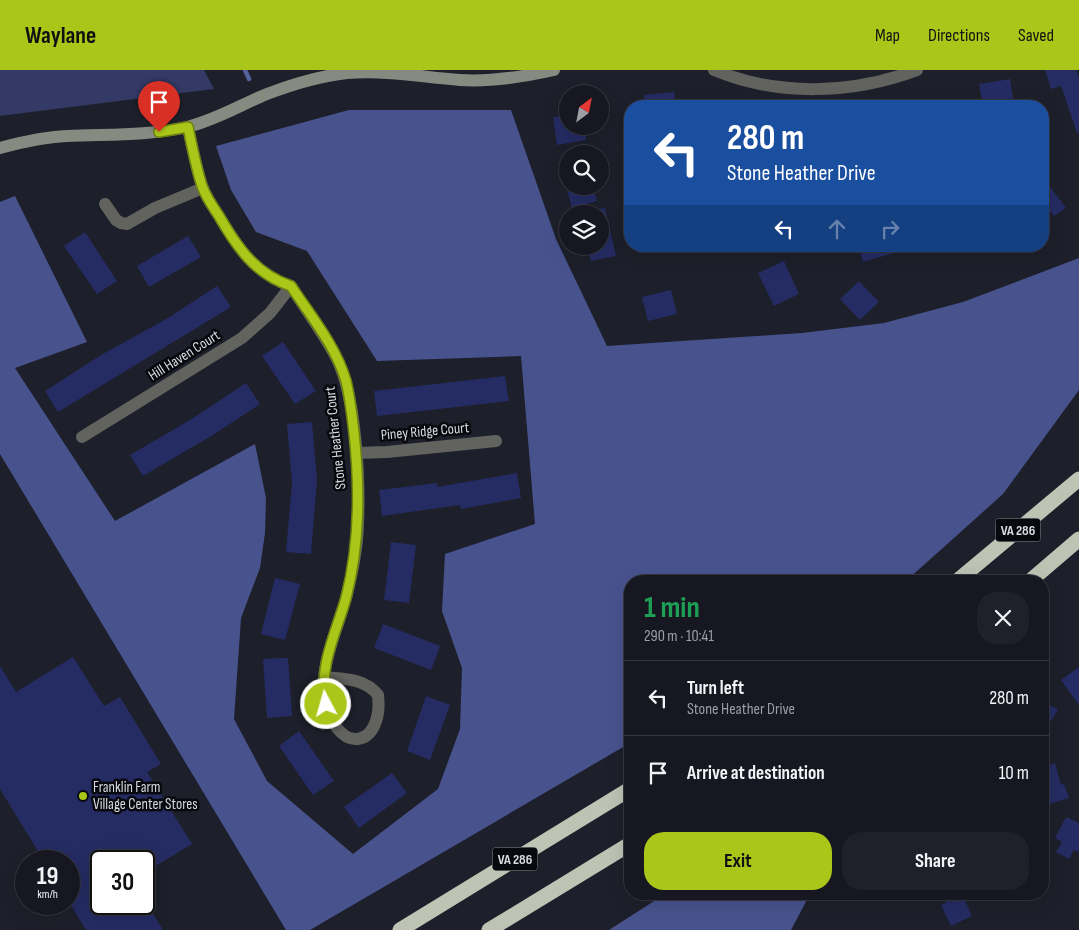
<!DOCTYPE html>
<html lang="en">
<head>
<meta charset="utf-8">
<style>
  :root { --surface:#161720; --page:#1f2029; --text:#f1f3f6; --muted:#9e9fa5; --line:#35363e; --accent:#aac719 }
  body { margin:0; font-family:"Sofia Sans Condensed",sans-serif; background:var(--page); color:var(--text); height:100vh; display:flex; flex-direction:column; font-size:19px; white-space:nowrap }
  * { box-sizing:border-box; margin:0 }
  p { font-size:16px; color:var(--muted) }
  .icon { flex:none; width:28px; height:28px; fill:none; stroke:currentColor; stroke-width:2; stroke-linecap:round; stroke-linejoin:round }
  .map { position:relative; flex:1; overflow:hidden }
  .drawer { position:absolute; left:624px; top:505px; width:425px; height:325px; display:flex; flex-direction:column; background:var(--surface); border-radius:20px; box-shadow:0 5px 20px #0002,0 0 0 1px var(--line) }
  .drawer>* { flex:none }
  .banner { position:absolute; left:624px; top:30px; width:425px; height:152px; border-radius:20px; box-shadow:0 5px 20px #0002,0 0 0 1px var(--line); background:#1a4fa0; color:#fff; overflow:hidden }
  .needle { width:32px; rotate:32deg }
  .buttons { position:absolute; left:559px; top:15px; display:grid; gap:10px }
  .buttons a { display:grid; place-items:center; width:50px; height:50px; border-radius:50%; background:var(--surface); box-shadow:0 5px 20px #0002,0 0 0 1px var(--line); font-size:25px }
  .speed { position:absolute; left:15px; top:780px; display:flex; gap:10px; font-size:25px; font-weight:700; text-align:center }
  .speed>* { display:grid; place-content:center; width:65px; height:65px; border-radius:50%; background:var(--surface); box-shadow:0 5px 20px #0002,0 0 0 1px var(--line); line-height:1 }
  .speed small { font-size:12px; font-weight:400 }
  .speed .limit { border:2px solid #111; border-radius:8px; background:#fff; color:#111 }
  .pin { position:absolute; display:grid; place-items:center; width:42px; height:42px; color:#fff; margin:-51px -21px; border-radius:50% 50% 50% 0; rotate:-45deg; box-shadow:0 0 5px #0007 }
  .pin .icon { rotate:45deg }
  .me { position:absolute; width:55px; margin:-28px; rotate:354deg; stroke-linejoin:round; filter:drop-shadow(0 0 4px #0008) }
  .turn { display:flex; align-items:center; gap:18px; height:105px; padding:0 20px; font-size:22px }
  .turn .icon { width:65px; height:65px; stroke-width:2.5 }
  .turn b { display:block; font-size:35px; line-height:42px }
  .lanes { display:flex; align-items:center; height:48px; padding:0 20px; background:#0003; justify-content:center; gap:25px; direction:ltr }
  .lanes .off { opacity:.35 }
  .round { display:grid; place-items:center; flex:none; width:52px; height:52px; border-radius:20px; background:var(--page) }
  .overview { display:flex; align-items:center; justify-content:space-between; height:85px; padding:0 20px }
  h1 { font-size:30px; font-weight:700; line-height:38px; color:#1e9e55 }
  .primary-button { display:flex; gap:10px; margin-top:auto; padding:10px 20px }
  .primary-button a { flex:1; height:58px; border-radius:20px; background:var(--accent); color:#111; font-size:20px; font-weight:700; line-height:58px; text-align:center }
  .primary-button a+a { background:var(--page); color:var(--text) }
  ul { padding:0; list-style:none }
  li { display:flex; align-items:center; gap:15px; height:75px; padding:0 20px; border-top:1px solid var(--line) }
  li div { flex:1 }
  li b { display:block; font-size:19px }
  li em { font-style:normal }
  header { display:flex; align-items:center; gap:30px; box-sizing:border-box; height:70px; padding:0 25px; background:var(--accent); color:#111 }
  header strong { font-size:24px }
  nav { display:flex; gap:28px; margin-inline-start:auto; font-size:18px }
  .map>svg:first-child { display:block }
  .green { fill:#323a65 }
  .forest { fill:#48538e }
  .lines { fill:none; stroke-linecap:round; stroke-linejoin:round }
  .stream { stroke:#55619c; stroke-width:4.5 }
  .building { fill:#252c63 }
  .street { stroke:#62635e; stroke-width:12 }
  .secondary { stroke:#878a80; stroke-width:12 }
  .highway { stroke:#bec3b4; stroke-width:15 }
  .route-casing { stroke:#6e8110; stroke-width:12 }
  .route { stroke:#aac719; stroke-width:9 }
  .poi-dot { fill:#aac719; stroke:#08090e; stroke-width:2 }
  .labels { text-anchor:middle; stroke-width:5; stroke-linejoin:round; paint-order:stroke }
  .shield { fill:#08090e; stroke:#9a9ca3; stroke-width:1 }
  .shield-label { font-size:14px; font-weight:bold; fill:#d9dbe3 }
  .street-label { font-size:15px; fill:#d9dbe3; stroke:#08090e }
  .poi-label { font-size:15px; fill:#d9dbe3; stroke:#08090e; text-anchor:start }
</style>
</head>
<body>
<header>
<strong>Waylane</strong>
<nav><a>Map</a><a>Directions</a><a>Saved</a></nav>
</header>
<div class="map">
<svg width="1079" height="860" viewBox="0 0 1079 860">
  <rect width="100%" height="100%" fill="#1d1f2a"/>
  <polygon class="green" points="0,0 204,0 214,19 0,46"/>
  <g class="forest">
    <polygon points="349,40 511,40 556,169 607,276 802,263 884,253 963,232 1079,188 1079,320 1003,424 906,511 630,511 630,673 310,860 286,860 0,384 0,132 15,126 87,272 15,298 115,451 255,374 266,428 265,463 260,498 241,548 234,649 267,711 353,784 438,719 460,659 462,598 442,541 445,484 535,454 521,286 377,291 307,181 256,162 231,120 216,76"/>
    <polygon points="665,824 810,824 791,860 609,860"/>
  </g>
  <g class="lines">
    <polyline class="stream" points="245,0 249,9"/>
  </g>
  <g class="building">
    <polygon points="1045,0 1076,0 1079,8 1079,63 1077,63 1061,16 1051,19"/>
    <polygon points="1010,9 1014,36 983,36 979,14"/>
    <polygon points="674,22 676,36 645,36 644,25"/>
    <polygon points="568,45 568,56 584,56 586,70 557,75 553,47"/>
    <polygon points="1042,106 1066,138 1054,146 1042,131"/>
    <polygon points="566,116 593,116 597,131 572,138"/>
    <polygon points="605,138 616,186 591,191 587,176 600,176 600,139"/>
    <polygon points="85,162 117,211 97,224 64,176"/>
    <polygon points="188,166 201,187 149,217 137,196"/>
    <polygon points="858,176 906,176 907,179 863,192"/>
    <polygon points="784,191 799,224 774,236 758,203"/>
    <polygon points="859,211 879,232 860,250 840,229"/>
    <polygon points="217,216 231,237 58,342 45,321 101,285 168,248"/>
    <polygon points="671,220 677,244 648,251 642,227"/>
    <polygon points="283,272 316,321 295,334 262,286"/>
    <polygon points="505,306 509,331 377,346 374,321"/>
    <polygon points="246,313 260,334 213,365 143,406 130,385 190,350"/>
    <polygon points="312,352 317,410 311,484 286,482 292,412 287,354"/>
    <polygon points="517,403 521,428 461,439 460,435 382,446 379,420 437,413 437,417"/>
    <polygon points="391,472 416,475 409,533 384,530"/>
    <polygon points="275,508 300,514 285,570 261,564"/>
    <polygon points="383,554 440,576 431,600 374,578"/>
    <polygon points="73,587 104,636 120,627 161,694 147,702 192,774 144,803 144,791 101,791 101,834 147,834 163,860 86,860 69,832 69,791 44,791 0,719 0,596 16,622"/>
    <polygon points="281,588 288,588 292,646 267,648 263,589"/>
    <polygon points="1079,597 1079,635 1061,610"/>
    <polygon points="426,626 450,635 430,690 407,681"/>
    <polygon points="1042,632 1058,639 1051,651 1042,646"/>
    <polygon points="299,661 334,711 313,725 279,676"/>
    <polygon points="1055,693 1061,715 1064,714 1069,728 1042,736 1042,697"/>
    <polygon points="392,703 407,723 359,758 344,737"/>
    <polygon points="1066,747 1079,753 1079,782 1074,780 1069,789 1056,782 1062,772 1055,768"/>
    <polygon points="942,824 962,824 972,846 951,856 941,835 946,833"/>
  </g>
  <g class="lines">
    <g class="street">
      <path d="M714,0C779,27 852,24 917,0"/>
      <path d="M188,57C192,77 196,97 202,116C206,127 213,137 219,146C237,177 255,204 291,216C306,240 324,264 337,289C356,328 360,409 358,453C358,478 352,504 346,528C335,569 307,618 337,658C350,675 369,672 376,651C379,643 379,634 378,625C365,608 344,609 324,607"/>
      <polyline points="105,134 116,150 121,153 127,154 155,138 203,118"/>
      <polyline points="82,367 242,268 270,243 291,216"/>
      <polyline points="356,383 387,382 496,371"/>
    </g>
    <path class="secondary" d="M0,78C22,72 44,67 67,66C107,64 147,66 187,57C216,50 240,35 267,24C293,14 320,6 347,3C388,0 421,7 460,10C492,12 523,7 554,0"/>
    <g class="highway">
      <polyline points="957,511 1079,409"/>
      <polyline points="1030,511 1079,469"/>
      <polyline points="400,860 630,719"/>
      <polyline points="489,860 630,774"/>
    </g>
  </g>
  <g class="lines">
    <defs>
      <path id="route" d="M159,62L188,57C192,77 196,97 202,116C206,127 213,137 219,146C237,177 255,204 291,216C310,245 336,276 346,311C350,327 352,345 354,363C360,419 360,473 346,528C336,563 318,597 326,634"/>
    </defs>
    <use href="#route" class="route-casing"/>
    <use href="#route" class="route"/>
  </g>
  <circle class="poi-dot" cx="83" cy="726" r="5"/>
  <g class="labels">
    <g class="shield">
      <rect x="995.5" y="448.5" width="45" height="23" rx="4"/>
      <rect x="492.5" y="777.5" width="45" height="23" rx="4"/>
    </g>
    <g class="shield-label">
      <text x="1018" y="465">VA 286</text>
      <text x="515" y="794">VA 286</text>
    </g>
    <g class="street-label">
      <text transform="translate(184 285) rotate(-32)" y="5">Hill Haven Court</text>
      <text transform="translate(425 361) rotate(-5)" y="5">Piney Ridge Court</text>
      <text transform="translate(335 368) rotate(-96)" y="5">Stone Heather Court</text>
    </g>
    <g class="poi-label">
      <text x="93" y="722">Franklin Farm<tspan x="93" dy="17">Village Center Stores</tspan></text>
    </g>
  </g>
</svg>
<div class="buttons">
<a><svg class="needle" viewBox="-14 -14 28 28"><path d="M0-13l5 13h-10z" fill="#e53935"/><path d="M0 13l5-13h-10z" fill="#9e9fa5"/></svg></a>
<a><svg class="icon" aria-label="search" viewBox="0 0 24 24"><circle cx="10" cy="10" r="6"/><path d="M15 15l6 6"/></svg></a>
<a><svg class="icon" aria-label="layers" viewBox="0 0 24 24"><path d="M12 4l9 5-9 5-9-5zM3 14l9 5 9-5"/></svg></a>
</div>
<div class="speed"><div>19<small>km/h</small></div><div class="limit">30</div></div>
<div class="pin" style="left:159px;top:62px;background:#d93025"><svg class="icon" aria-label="arrive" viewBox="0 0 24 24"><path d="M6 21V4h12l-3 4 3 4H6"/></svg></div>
<svg class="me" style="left:326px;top:634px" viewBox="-20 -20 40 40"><circle r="17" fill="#aac719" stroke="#fff" stroke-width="3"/><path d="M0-11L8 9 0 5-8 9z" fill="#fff"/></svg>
<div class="banner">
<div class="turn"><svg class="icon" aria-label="left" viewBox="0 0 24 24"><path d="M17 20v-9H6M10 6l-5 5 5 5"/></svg><div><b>280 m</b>Stone Heather Drive</div></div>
<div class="lanes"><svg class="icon" aria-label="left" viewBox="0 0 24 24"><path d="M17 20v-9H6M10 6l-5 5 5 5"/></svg><svg class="icon off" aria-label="ahead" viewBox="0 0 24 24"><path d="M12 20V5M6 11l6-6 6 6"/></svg><svg class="icon off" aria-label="right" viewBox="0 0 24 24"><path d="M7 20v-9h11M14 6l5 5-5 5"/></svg></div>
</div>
<section class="drawer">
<div class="overview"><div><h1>1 min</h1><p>290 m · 10:41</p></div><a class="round"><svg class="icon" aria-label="close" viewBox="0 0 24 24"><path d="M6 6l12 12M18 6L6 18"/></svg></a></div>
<ul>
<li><svg class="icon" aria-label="left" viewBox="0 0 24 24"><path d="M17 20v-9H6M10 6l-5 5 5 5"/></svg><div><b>Turn left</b><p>Stone Heather Drive</p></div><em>280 m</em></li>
<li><svg class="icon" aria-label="arrive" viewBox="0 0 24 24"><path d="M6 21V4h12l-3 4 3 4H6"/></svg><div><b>Arrive at destination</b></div><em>10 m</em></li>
</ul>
<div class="primary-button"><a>Exit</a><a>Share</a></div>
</section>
</div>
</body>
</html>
